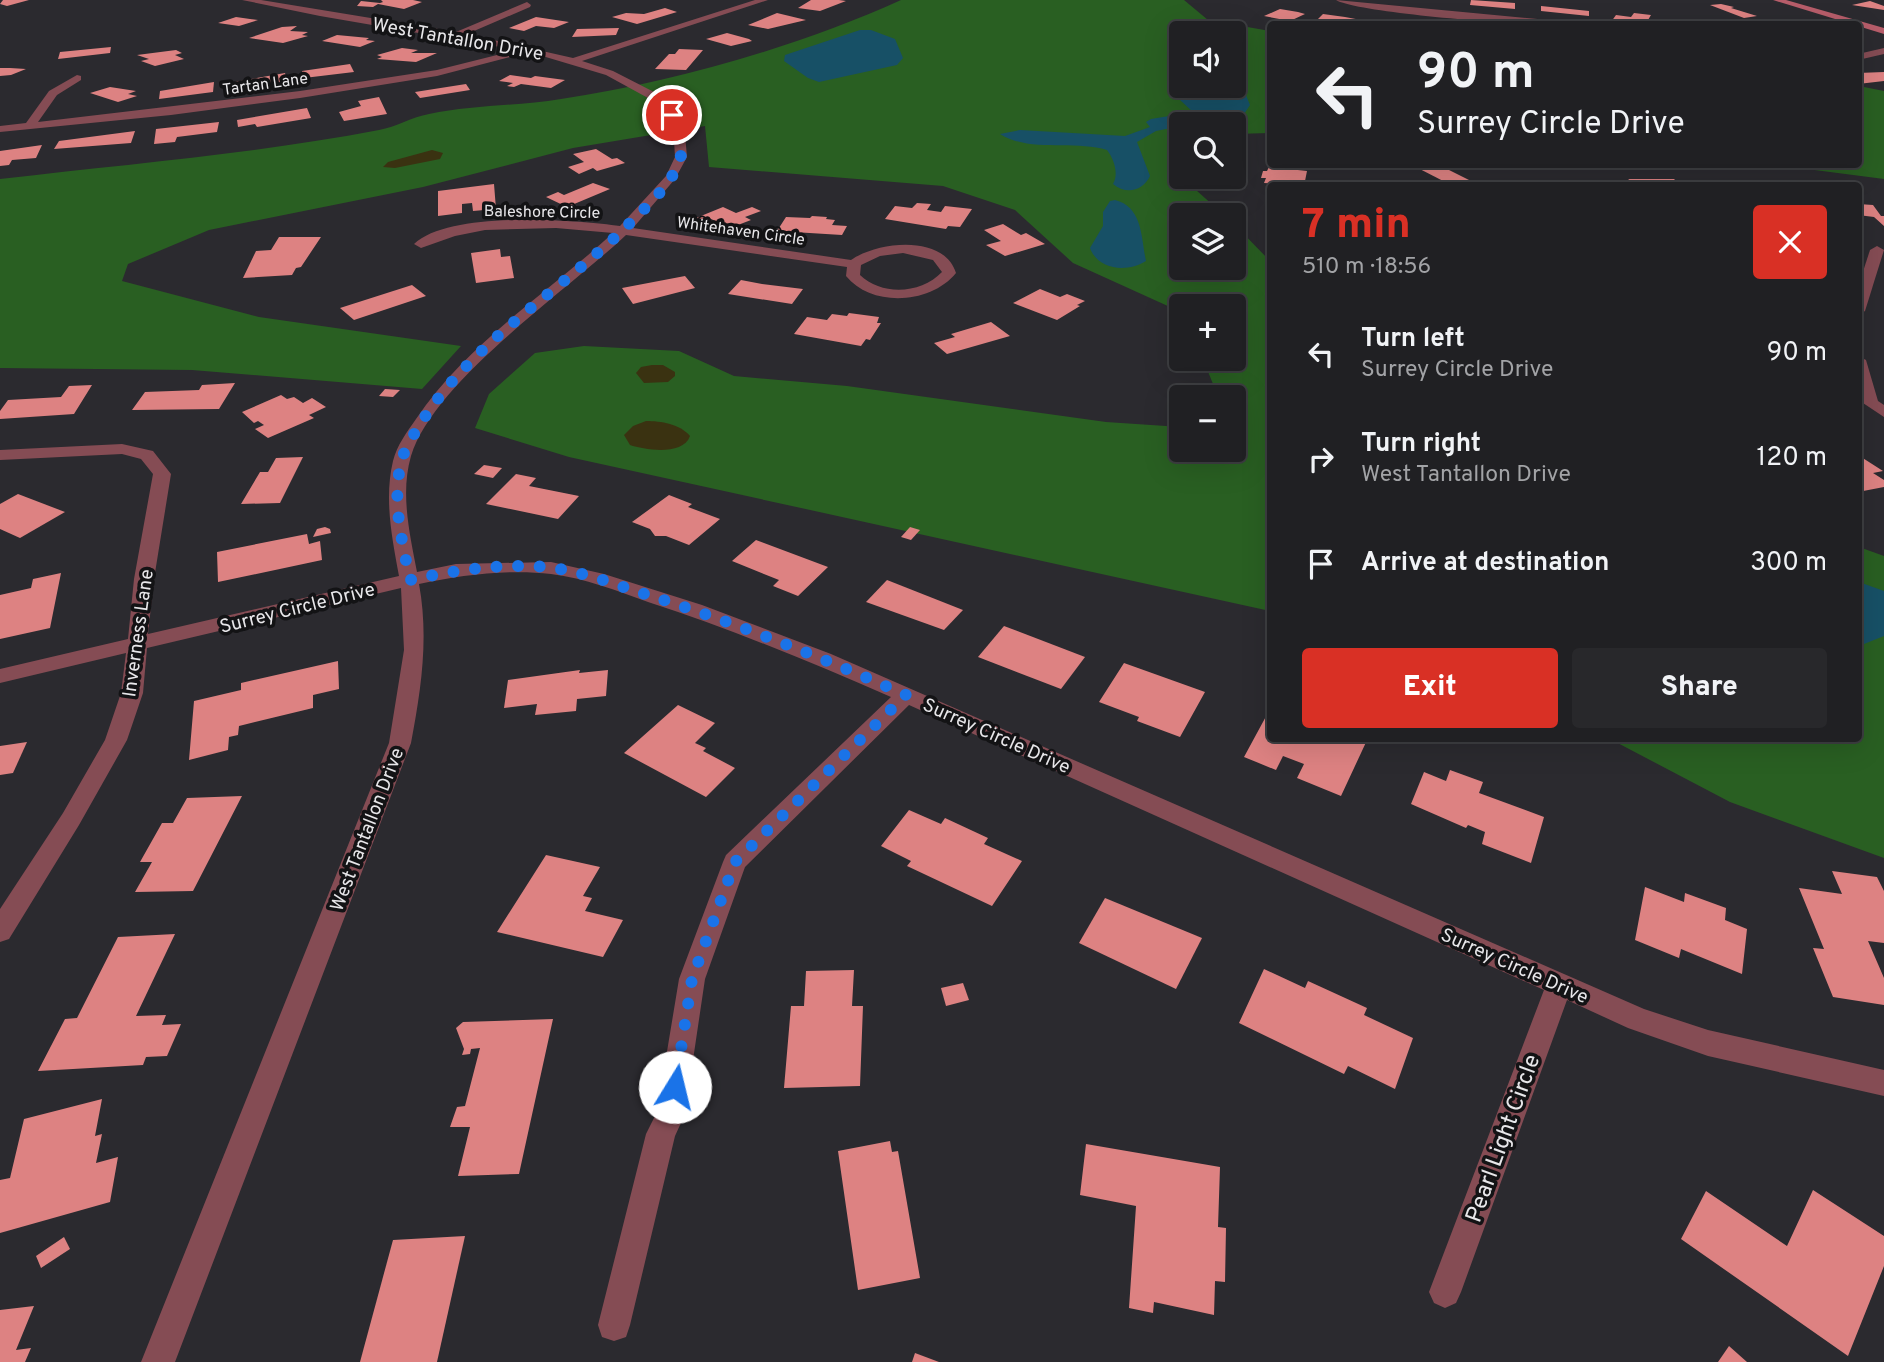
<!DOCTYPE html>
<html lang="en">
<head>
<meta charset="utf-8">
<style>
  :root { --surface:#202023; --page:#28282b; --text:#f1f3f6; --muted:#a2a3a6; --line:#3d3e41; --accent:#d93025 }
  body { margin:0; font-family:Overpass,sans-serif; background:var(--page); color:var(--text); height:100vh; display:flex; flex-direction:column; font-size:26px; white-space:nowrap }
  * { box-sizing:border-box; margin:0 }
  p { font-size:23px; color:var(--muted) }
  .icon { flex:none; width:38px; height:38px; fill:none; stroke:currentColor; stroke-width:2; stroke-linecap:round; stroke-linejoin:round }
  .map { position:relative; flex:1; overflow:hidden }
  .sheet { position:absolute; left:1267px; top:182px; width:595px; height:560px; display:flex; flex-direction:column; background:var(--surface); border-radius:7px; box-shadow:0 7px 28px #0002,0 0 0 2px var(--line) }
  .sheet>* { flex:none }
  .hud { position:absolute; left:1267px; top:21px; width:595px; height:147px; border-radius:7px; box-shadow:0 7px 28px #0002,0 0 0 2px var(--line); background:#202023; color:var(--text); overflow:hidden }
  .buttons { position:absolute; left:1169px; top:21px; display:grid; gap:14px }
  .buttons a { display:grid; place-items:center; width:77px; height:77px; border-radius:7px; background:var(--surface); box-shadow:0 7px 28px #0002,0 0 0 2px var(--line); font-size:35px }
  .pin { position:absolute; display:grid; place-items:center; width:60px; height:60px; color:#fff; margin:-30px; border:4px solid #fff; border-radius:50%; box-shadow:0 2px 7px #0007 }
  .me { position:absolute; width:77px; margin:-38px; rotate:9deg; stroke-linejoin:round; filter:drop-shadow(0 0 5px #0008) }
  .turn { display:flex; align-items:center; gap:24px; height:147px; padding:0 35px; font-size:32px }
  .turn .icon { width:91px; height:91px; stroke-width:2.5 }
  .turn b { display:block; font-size:49px; line-height:60px }
  .round { display:grid; place-items:center; flex:none; width:74px; height:74px; border-radius:7px; background:var(--page) }
  .overview { display:flex; align-items:center; justify-content:space-between; height:119px; padding:0 35px }
  h1 { font-size:42px; font-weight:800; line-height:52px; color:var(--accent) }
  .action { display:flex; gap:14px; margin-top:auto; padding:14px 35px }
  .action a { flex:1; height:80px; border-radius:7px; background:var(--accent); color:#fff; font-size:28px; font-weight:800; line-height:80px; text-align:center }
  .action a+a { background:var(--page); color:var(--text) }
  ul { padding:0; list-style:none }
  li { display:flex; align-items:center; gap:21px; height:105px; padding:0 35px }
  li div { flex:1 }
  li b { display:block; font-size:26px }
  li em { font-style:normal }
  .map>svg:first-child { display:block }
  .green { fill:#295f22; fill-rule:evenodd }
  .sand { fill:#3a3211 }
  .water { fill:#175066 }
  .building { fill:#dd8282 }
  .lines { fill:none; stroke-linecap:round; stroke-linejoin:round }
  .street { fill:#854c54; fill-rule:evenodd }
  .secondary { fill:#b75d6a; fill-rule:evenodd }
  .route { stroke:#1a73e8; stroke-width:12; stroke-dasharray:0 21.6 }
  .labels { text-anchor:middle; stroke-width:7; stroke-linejoin:round; paint-order:stroke }
  .far-street-label { font-size:16px; fill:#e8e7ea; stroke:#131315 }
  .street-label { font-size:19px; fill:#e8e7ea; stroke:#131315 }
  .near-street-label { font-size:23px; fill:#e8e7ea; stroke:#131315 }
</style>
</head>
<body>
<div class="map">
<svg width="1884" height="1362" viewBox="0 0 1884 1362">
  <rect width="100%" height="100%" fill="#2b2a2f"/>
  <g class="green">
    <path d="M901,0H1184L1208,20L1270,31V133L1234,134V124H1181V143L1176,144L1181,161V177H1186L1187,182L1224,215H1181V268H1234V224L1270,261V611L569,457L475,428L489,394L535,353L584,346L679,351L734,376L847,386L1106,422L1181,427V450H1234V397H1203L1213,384L1203,359H1234V306H1181V312L1073,263L1015,210L943,186L709,167L705,126L573,148L423,187L209,230L128,264L122,281L259,317L461,346L422,389L192,370L0,368V179C126,164 254,154 379,130C396,127 412,117 429,114C472,105 518,106 561,99C671,83 800,46 901,0ZM1181,33H1234V86H1181Z"/>
    <polygon points="1859,86 1884,91 1884,179 1776,165 1858,164"/>
    <polygon points="1859,547 1884,556 1884,858 1730,802 1610,739 1858,738"/>
  </g>
  <g class="sand">
    <polygon points="432,150 443,153 440,159 395,168 383,167 388,162"/>
    <polygon points="652,365 663,365 675,372 675,376 668,382 644,383 636,373 641,367"/>
    <path d="M646,421C661,421 680,424 690,436C683,456 645,450 630,445L624,435L633,426Z"/>
  </g>
  <g class="water">
    <polygon points="860,30 871,30 895,39 903,58 897,65 819,82 808,78 784,61 785,55"/>
    <path d="M1217,92L1246,95L1250,105L1242,117L1181,124V126L1156,131L1137,142L1150,176C1143,191 1126,195 1113,184C1119,174 1114,159 1107,150C1074,140 1030,153 1000,134L1020,130L1125,136L1150,127L1146,122L1151,119L1193,112L1180,100L1184,95Z"/>
    <path d="M1115,200C1143,207 1141,238 1146,261C1127,273 1098,270 1090,248L1103,226V212L1110,201Z"/>
    <polygon points="1859,582 1884,591 1884,636 1859,646"/>
  </g>
  <g class="building">
    <polygon points="29,0 7,6 0,4 3,0"/>
    <polygon points="381,0 413,0 422,2 404,9 378,4 373,7 357,6 361,1 380,3 383,2"/>
    <polygon points="811,0 839,0 846,1 820,11 798,8"/>
    <polygon points="1471,0 1515,3 1515,9 1470,5"/>
    <polygon points="1870,1 1884,6 1884,10 1852,5"/>
    <polygon points="1721,4 1734,7 1731,8 1757,16 1744,18 1710,5"/>
    <polygon points="1541,6 1589,11 1589,16 1541,11"/>
    <polygon points="665,8 677,12 637,24 612,17 626,13 644,14"/>
    <polygon points="1280,9 1298,12 1305,14 1290,21 1264,16"/>
    <polygon points="777,13 806,20 768,29 748,25"/>
    <polygon points="1634,13 1651,15 1648,20 1659,22 1657,24 1640,24 1611,22 1616,15 1631,17"/>
    <polygon points="1323,14 1345,17 1361,20 1358,24 1317,20"/>
    <polygon points="236,17 250,19 258,20 239,26 218,23"/>
    <polygon points="536,17 569,22 554,28 536,26 524,31 509,28"/>
    <polygon points="297,26 290,31 308,32 302,35 308,36 283,43 249,38 282,27"/>
    <polygon points="619,28 616,35 572,37 577,29"/>
    <polygon points="727,33 749,39 752,41 731,46 706,39"/>
    <polygon points="337,35 369,38 366,40 375,41 360,47 322,41"/>
    <polygon points="111,47 110,53 58,59 60,52"/>
    <polygon points="402,48 418,50 411,53 437,53 416,62 377,59 382,57 377,55"/>
    <polygon points="679,49 703,50 686,70 655,69 669,54 675,54"/>
    <polygon points="176,50 182,53 175,55 184,59 155,66 141,61 149,59 137,55"/>
    <polygon points="350,64 354,72 304,78 302,71"/>
    <polygon points="0,68 10,68 26,69 11,75 0,76"/>
    <polygon points="1884,72 1884,81 1858,84 1858,73"/>
    <polygon points="285,73 288,83 230,91 229,83"/>
    <polygon points="510,75 531,78 535,76 565,80 551,88 521,84 514,87 507,86 513,83 499,81"/>
    <polygon points="214,82 213,92 159,99 160,91"/>
    <polygon points="466,84 470,90 420,98 415,92"/>
    <polygon points="110,87 136,91 128,94 137,96 118,102 90,93"/>
    <polygon points="379,97 387,114 344,121 339,112 361,106 358,101"/>
    <polygon points="307,108 311,118 257,127 255,124 238,127 237,120"/>
    <polygon points="219,122 217,132 177,137 175,142 154,144 156,129"/>
    <polygon points="135,131 131,143 54,149 59,141"/>
    <polygon points="42,145 36,158 12,160 9,165 0,166 0,151"/>
    <polygon points="596,149 612,159 617,158 625,163 597,171 593,168 579,174 568,167 584,162 573,154"/>
    <polygon points="1410,164 1439,165 1477,184 1449,184"/>
    <polygon points="1269,167 1307,171 1304,186 1264,183 1266,178 1261,178 1263,171 1267,171"/>
    <polygon points="1628,179 1674,179 1681,186 1617,186 1613,181 1631,181"/>
    <polygon points="593,183 610,189 567,207 546,197 558,192 564,195"/>
    <polygon points="494,184 496,209 473,211 472,203 462,204 462,213 438,216 438,191"/>
    <polygon points="917,203 931,204 927,210 941,212 945,206 972,209 960,227 948,226 946,229 885,219 895,206 912,208"/>
    <polygon points="1858,204 1873,205 1881,216 1884,216 1884,226 1874,217 1858,215"/>
    <polygon points="723,207 736,213 752,207 761,211 745,217 751,220 730,228 709,218 702,220 696,218"/>
    <polygon points="812,216 827,217 826,219 835,220 832,225 847,226 842,235 777,231 786,217 810,218"/>
    <polygon points="1003,224 1021,235 1026,233 1045,244 1005,256 986,245 1001,241 984,230"/>
    <polygon points="279,237 321,237 301,267 296,268 292,275 243,278 256,251 271,250"/>
    <polygon points="500,249 501,257 510,256 514,278 476,283 471,253"/>
    <polygon points="685,276 695,288 633,304 622,288"/>
    <polygon points="741,280 762,284 803,289 792,304 728,294"/>
    <polygon points="412,285 426,296 354,320 340,308"/>
    <polygon points="1040,289 1060,297 1067,294 1085,301 1077,305 1080,306 1057,320 1013,303"/>
    <polygon points="849,313 879,317 877,323 881,323 870,340 866,339 861,346 794,334 807,317 827,320 832,314 847,316"/>
    <polygon points="991,322 1010,336 947,354 934,343 955,337 951,334"/>
    <polygon points="235,383 219,409 132,410 145,392 199,390 202,385"/>
    <polygon points="92,385 74,414 0,419 0,411 8,400 61,397 69,386"/>
    <polygon points="385,389 400,390 393,397 379,396"/>
    <polygon points="281,395 287,399 294,397 303,403 312,398 326,407 309,415 314,418 268,438 255,429 264,425 258,421 254,423 242,412"/>
    <polygon points="1858,455 1883,471 1873,473 1884,480 1884,487 1858,492"/>
    <polygon points="303,457 280,503 241,504 260,472 268,472 276,458"/>
    <polygon points="484,465 502,468 493,478 474,474"/>
    <polygon points="516,474 536,478 529,486 579,496 558,519 486,504"/>
    <polygon points="18,494 65,512 20,538 0,529 0,504"/>
    <polygon points="669,495 692,504 688,507 720,519 689,545 666,536 655,536 650,529 632,522"/>
    <polygon points="325,527 330,529 331,533 313,537 317,529"/>
    <polygon points="910,527 920,530 911,540 901,537"/>
    <polygon points="307,534 309,544 320,541 322,560 218,582 217,552"/>
    <polygon points="756,540 828,567 798,596 773,586 779,580 732,561"/>
    <polygon points="61,573 50,628 0,639 0,595 31,588 33,579"/>
    <polygon points="887,580 963,610 944,630 866,602"/>
    <polygon points="1004,626 1085,657 1061,689 978,657"/>
    <polygon points="338,661 339,689 313,695 313,708 239,726 238,735 229,737 228,750 189,760 194,701 241,690 241,683"/>
    <polygon points="1124,663 1205,692 1180,737 1137,721 1139,717 1099,702"/>
    <polygon points="580,670 579,673 608,670 606,696 577,699 576,711 535,715 537,704 504,708 508,680"/>
    <polygon points="678,705 715,723 695,743 706,748 703,751 735,768 706,797 624,753"/>
    <polygon points="1270,709 1270,738 1368,738 1341,796 1297,778 1304,764 1283,756 1276,770 1244,757"/>
    <polygon points="27,742 13,773 0,775 0,746"/>
    <polygon points="1450,770 1483,782 1479,793 1544,817 1531,863 1482,844 1485,832 1468,825 1466,828 1411,804 1424,772 1446,781"/>
    <polygon points="242,796 193,891 135,892 152,862 140,862 162,823 173,823 187,798"/>
    <polygon points="909,810 941,824 945,818 988,838 984,844 1022,861 992,906 907,866 911,861 881,846"/>
    <polygon points="546,855 600,867 583,896 592,898 585,911 623,920 603,957 497,932"/>
    <polygon points="1832,871 1877,877 1884,891 1884,943 1868,941 1884,978 1884,1005 1833,997 1813,948 1824,949 1799,888 1842,894"/>
    <polygon points="1645,887 1684,902 1685,893 1726,908 1725,920 1747,929 1742,974 1681,949 1679,958 1635,940"/>
    <polygon points="1105,898 1202,938 1176,989 1079,943"/>
    <polygon points="175,934 136,1016 166,1015 162,1025 181,1024 167,1056 146,1057 143,1065 38,1071 65,1019 77,1018 118,937"/>
    <polygon points="1264,969 1305,988 1308,981 1367,1008 1364,1015 1413,1038 1395,1089 1348,1066 1344,1074 1239,1023"/>
    <polygon points="854,970 852,1006 863,1006 860,1086 784,1088 791,1006 804,1006 806,971"/>
    <polygon points="963,983 969,1000 946,1006 941,988"/>
    <polygon points="553,1019 519,1174 458,1176 470,1127 450,1127 457,1107 465,1106 480,1048 471,1049 470,1054 462,1055 464,1049 456,1028 463,1022"/>
    <polygon points="102,1099 95,1136 102,1134 96,1163 118,1157 110,1202 0,1233 0,1180 10,1178 24,1119"/>
    <polygon points="890,1141 892,1152 898,1151 920,1278 858,1290 838,1151"/>
    <polygon points="1086,1144 1220,1167 1218,1227 1226,1228 1225,1282 1215,1281 1214,1315 1154,1302 1153,1313 1129,1308 1136,1206 1080,1195"/>
    <polygon points="1813,1190 1884,1236 1884,1266 1848,1356 1681,1239 1706,1191 1787,1246"/>
    <polygon points="465,1236 437,1362 360,1362 393,1240"/>
    <polygon points="64,1237 70,1249 41,1268 36,1256"/>
    <polygon points="34,1306 16,1350 31,1348 25,1362 0,1362 0,1310"/>
    <polygon points="1729,1346 1747,1362 1718,1362"/>
    <polygon points="915,1353 939,1362 912,1362"/>
  </g>
  <g class="lines">
    <g class="street">
      <path d="M242,0H261L456,32L527,2L531,5L530,7L467,34L573,58L755,0H768L582,61L613,71L656,93L684,123L687,157L675,179L633,228L851,260C878,241 944,234 956,273C931,304 872,308 846,276L847,267L626,235C568,290 434,381 411,456C400,494 410,535 417,572L456,564L551,562L604,574L702,605L831,654L1644,1009L1708,1030L1884,1070V1096L1708,1056L1628,1028L1567,1000L1461,1292L1456,1303L1445,1308L1434,1303L1429,1292L1544,990L909,705L745,867L705,979L685,1114L675,1136L630,1325L626,1337L614,1341L602,1337L598,1325L646,1134L657,1112L679,979L723,862L726,855L891,697C811,662 731,629 648,602C617,591 585,578 551,574C509,569 461,575 419,584C429,638 421,690 411,743L175,1362H141L389,743L404,650L401,588L147,648L143,693L127,740L79,825L9,939L0,942V909L63,813L105,740L121,693L126,653L0,683V669L128,639L134,579L153,474L141,459L122,454L0,460V450L122,444L153,451L171,474L154,579L148,634L399,576C392,538 384,499 393,461C397,445 407,432 416,419C467,343 547,294 613,233L556,228L485,230L455,236L421,248L414,244C451,210 573,220 620,226L666,176L675,157L673,124L648,98L606,75L529,52L437,76L300,98L171,115L0,132V126L26,123L49,91L77,75L81,76V80L57,95L38,122L300,91L437,70L517,50L320,16ZM903,253L933,260L942,272C921,294 882,296 860,275L861,265L880,256Z"/>
      <path d="M1336,0L1559,21L1564,24C1533,27 1357,13 1336,0Z"/>
      <polygon points="1884,48 1884,54 1858,60 1858,54"/>
      <polygon points="1877,246 1884,250 1865,311 1858,315 1858,287 1870,250"/>
      <polygon points="1858,356 1866,360 1878,401 1884,405 1884,417 1863,403 1858,388"/>
    </g>
    <polygon class="secondary" points="1773,0 1786,0 1884,28 1884,34"/>
  </g>
  <g class="lines">
    <path class="route" d="M672,115C680,129 685,140 681,155C675,181 652,201 634,219C565,289 471,341 419,426C413,436 405,448 402,459C391,500 402,540 410,580C456,570 507,562 554,568C587,573 619,586 651,596C738,624 823,658 906,695L735,862L692,979L675,1087"/>
  </g>
  <g class="labels">
    <g class="far-street-label">
      <text transform="translate(265 83) rotate(-8)" y="6">Tartan Lane</text>
      <text transform="translate(542 211) rotate(1)" y="6">Baleshore Circle</text>
      <text transform="translate(741 230) rotate(8)" y="6">Whitehaven Circle</text>
    </g>
    <g class="street-label">
      <text transform="translate(458 38) rotate(10)" y="7">West Tantallon Drive</text>
      <text transform="translate(297 607) rotate(-14)" y="7">Surrey Circle Drive</text>
      <text transform="translate(137 633) rotate(-82)" y="7">Inverness Lane</text>
      <text transform="translate(997 735) rotate(24)" y="7">Surrey Circle Drive</text>
      <text transform="translate(366 829) rotate(-69)" y="7">West Tantallon Drive</text>
      <text transform="translate(1515 965) rotate(24)" y="7">Surrey Circle Drive</text>
    </g>
    <g class="near-street-label">
      <text transform="translate(1502 1138) rotate(-70)" y="8">Pearl Light Circle</text>
    </g>
  </g>
</svg>
<div class="buttons">
<a><svg class="icon" aria-label="sound" viewBox="0 0 24 24"><path d="M4 9h4l5-4v14l-5-4H4zM17 9q2 3 0 6"/></svg></a>
<a><svg class="icon" aria-label="search" viewBox="0 0 24 24"><circle cx="10" cy="10" r="6"/><path d="M15 15l6 6"/></svg></a>
<a><svg class="icon" aria-label="layers" viewBox="0 0 24 24"><path d="M12 4l9 5-9 5-9-5zM3 14l9 5 9-5"/></svg></a>
<a>+</a>
<a>−</a>
</div>
<div class="pin" style="left:672px;top:115px;background:#d93025"><svg class="icon" aria-label="arrive" viewBox="0 0 24 24"><path d="M6 21V4h12l-3 4 3 4H6"/></svg></div>
<svg class="me" style="left:675px;top:1087px" viewBox="-20 -20 40 40"><circle r="19" fill="#fff"/><path d="M0-13L10 11 0 6-10 11z" fill="#1a73e8"/></svg>
<div class="hud">
<div class="turn"><svg class="icon" aria-label="left" viewBox="0 0 24 24"><path d="M17 20v-9H6M10 6l-5 5 5 5"/></svg><div><b>90 m</b>Surrey Circle Drive</div></div>
</div>
<section class="sheet">
<div class="overview"><div><h1>7 min</h1><p>510 m · 18:56</p></div><a class="round" style="background:#d93025;color:#fff"><svg class="icon" aria-label="close" viewBox="0 0 24 24"><path d="M6 6l12 12M18 6L6 18"/></svg></a></div>
<ul>
<li><svg class="icon" aria-label="left" viewBox="0 0 24 24"><path d="M17 20v-9H6M10 6l-5 5 5 5"/></svg><div><b>Turn left</b><p>Surrey Circle Drive</p></div><em>90 m</em></li>
<li><svg class="icon" aria-label="right" viewBox="0 0 24 24"><path d="M7 20v-9h11M14 6l5 5-5 5"/></svg><div><b>Turn right</b><p>West Tantallon Drive</p></div><em>120 m</em></li>
<li><svg class="icon" aria-label="arrive" viewBox="0 0 24 24"><path d="M6 21V4h12l-3 4 3 4H6"/></svg><div><b>Arrive at destination</b></div><em>300 m</em></li>
</ul>
<div class="action"><a>Exit</a><a>Share</a></div>
</section>
</div>
</body>
</html>
